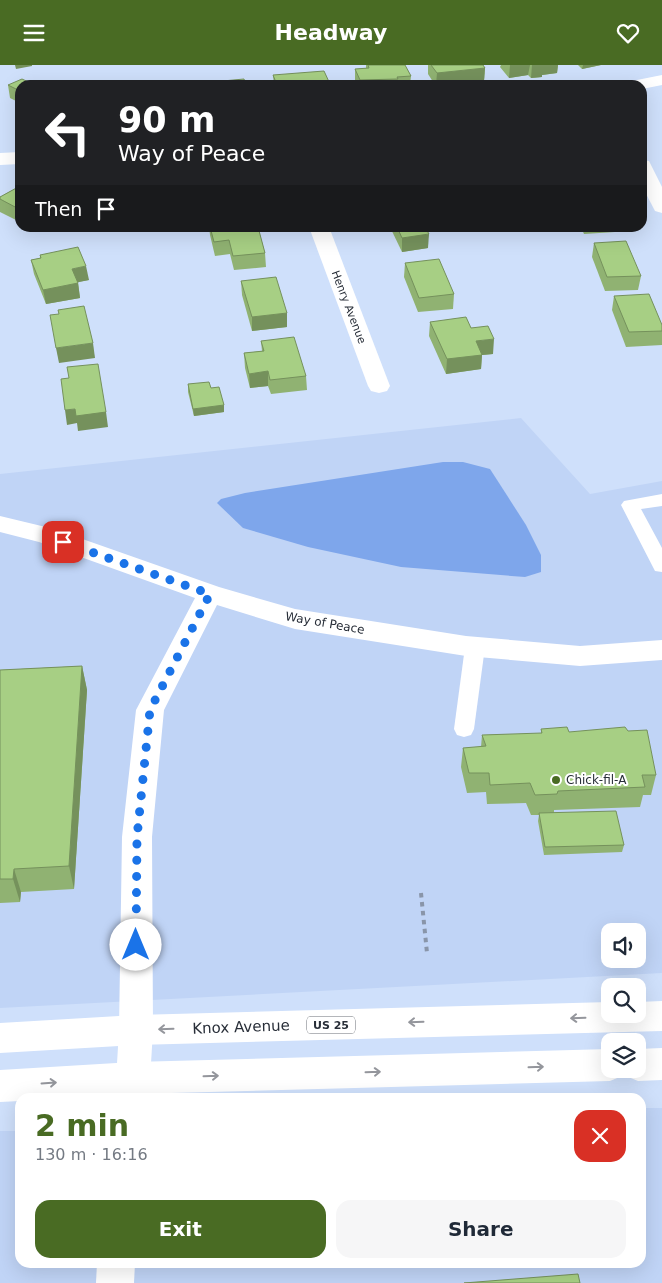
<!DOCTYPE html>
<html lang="en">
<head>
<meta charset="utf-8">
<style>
  :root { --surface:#fff; --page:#f6f6f7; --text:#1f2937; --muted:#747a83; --accent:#496b23 }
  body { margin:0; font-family:"DejaVu Sans",sans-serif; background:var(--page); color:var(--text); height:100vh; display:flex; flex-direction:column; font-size:19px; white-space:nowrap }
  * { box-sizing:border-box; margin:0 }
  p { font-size:16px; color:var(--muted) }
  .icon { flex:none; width:28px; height:28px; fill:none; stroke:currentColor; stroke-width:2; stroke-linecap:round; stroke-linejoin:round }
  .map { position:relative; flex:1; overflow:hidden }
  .drawer { position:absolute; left:15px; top:1028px; width:631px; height:175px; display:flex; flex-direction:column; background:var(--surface); border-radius:15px; box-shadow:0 5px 20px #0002 }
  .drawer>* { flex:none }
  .top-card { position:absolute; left:15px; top:15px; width:632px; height:152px; border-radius:15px; box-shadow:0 5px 20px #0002; background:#202124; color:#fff; overflow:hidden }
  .buttons { position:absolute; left:601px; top:858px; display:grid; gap:10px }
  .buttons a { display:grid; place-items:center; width:45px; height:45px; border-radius:10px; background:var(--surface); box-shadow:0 5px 20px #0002; font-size:25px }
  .pin { position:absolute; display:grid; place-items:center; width:42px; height:42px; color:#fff; margin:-21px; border-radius:10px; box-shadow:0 2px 8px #0006 }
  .me { position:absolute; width:55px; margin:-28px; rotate:0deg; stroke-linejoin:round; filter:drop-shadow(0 0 4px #0008) }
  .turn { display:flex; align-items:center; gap:18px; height:105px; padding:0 20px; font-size:22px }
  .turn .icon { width:65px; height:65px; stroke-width:2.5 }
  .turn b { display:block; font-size:35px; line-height:42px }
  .then { display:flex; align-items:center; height:48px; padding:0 20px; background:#0003; gap:10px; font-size:19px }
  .round { display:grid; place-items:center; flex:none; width:52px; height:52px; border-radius:15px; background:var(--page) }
  .headline { display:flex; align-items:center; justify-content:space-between; height:85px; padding:0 20px }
  h1 { font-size:30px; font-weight:700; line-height:38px; color:var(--accent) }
  .primary-button { display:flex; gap:10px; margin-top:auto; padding:10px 20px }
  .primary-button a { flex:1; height:58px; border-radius:15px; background:var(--accent); color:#fff; font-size:20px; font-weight:700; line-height:58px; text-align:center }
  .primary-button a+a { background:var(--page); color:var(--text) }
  header { display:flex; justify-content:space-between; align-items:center; height:65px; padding:0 20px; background:var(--accent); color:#fff; font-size:22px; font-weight:700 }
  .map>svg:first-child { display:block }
  .built { fill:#c0d4f6; fill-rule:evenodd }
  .water { fill:#7ea6eb }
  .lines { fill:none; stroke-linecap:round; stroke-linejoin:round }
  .path { stroke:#8995a9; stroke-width:4; stroke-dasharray:4.5 4.5; stroke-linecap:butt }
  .lane { fill:#fff; fill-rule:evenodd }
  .street { fill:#fff; fill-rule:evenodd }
  .primary { fill:#fff; fill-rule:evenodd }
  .wall { fill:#90b272 }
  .shaded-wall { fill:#75915c }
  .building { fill:#a7cf84; stroke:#75915c }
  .oneway { stroke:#94969c }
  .route { stroke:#1a73e8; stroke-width:9; stroke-dasharray:0 16.2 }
  .poi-dot { fill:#496b23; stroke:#fff; stroke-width:2 }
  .labels { text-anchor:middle; stroke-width:4; stroke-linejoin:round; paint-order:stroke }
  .far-street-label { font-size:11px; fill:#282e38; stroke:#fff }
  .shield { fill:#fff; stroke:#686d74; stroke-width:1 }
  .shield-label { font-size:11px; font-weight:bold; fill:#282e38 }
  .street-label { font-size:12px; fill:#282e38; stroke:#fff }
  .poi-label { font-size:12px; fill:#282e38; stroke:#fff; text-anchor:start }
  .near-street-label { font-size:15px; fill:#282e38; stroke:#fff }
</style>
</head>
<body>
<header><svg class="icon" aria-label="menu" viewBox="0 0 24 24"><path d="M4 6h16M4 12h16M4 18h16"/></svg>Headway<svg class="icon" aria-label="heart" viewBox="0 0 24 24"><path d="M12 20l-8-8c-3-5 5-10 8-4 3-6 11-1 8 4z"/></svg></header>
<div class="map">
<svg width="662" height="1218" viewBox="0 0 662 1218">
  <rect width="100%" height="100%" fill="#cfe0fb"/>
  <g class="built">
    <path d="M521,353L590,429L662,416V908L0,943V409ZM610,866H638V894H610Z"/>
    <polygon points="641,1043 662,1043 662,1218 0,1218 0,1066 20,1066 20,1198 641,1198"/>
  </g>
  <polygon class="water" points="443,397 463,397 490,404 526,460 541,490 541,507 525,512 401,502 308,482 243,463 217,438 221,434 245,428"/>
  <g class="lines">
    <polyline class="path" points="421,828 427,888"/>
    <g class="lane">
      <polygon points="662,429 662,441 641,444 662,483 662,507 655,506 621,440 624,436"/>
      <polygon points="475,575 482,577 485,582 474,664 471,670 464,672 457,670 454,664 465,582 468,577"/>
    </g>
    <g class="street">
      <polygon points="662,10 662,20 642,24 642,20 629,20 632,16"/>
      <polygon points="20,87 20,99 0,100 0,88"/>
      <polygon points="642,95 649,96 662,122 662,148 655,146 642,121"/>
      <polygon points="309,162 329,162 390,321 387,326 379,328 371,326 368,321"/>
      <polygon points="0,451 54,464 219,522 295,544 466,571 580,581 662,575 662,595 580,601 466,591 295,564 217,540 164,645 152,772 153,965 149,1032 115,1032 119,965 122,772 136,645 195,533 39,477 0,467"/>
      <polygon points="97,1198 135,1198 134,1218 96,1218"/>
    </g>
    <g class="primary">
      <polygon points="662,936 662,966 136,980 0,988 0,958 136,950 610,937 610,949 638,949 638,937"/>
      <polygon points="662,983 662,1015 638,1016 626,1011 624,1007 622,1011 610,1016 133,1029 78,1032 20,1032 20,1036 0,1037 0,1005 133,997 610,984 610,1004 638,1004 638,984"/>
    </g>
  </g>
  <g class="wall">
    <polygon points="366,0 405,0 411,11 410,20 356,20 355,17 355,4 366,3"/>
    <polygon points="428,0 483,0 485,3 484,16 450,20 435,20 428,9"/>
    <polygon points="501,0 558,0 557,8 542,10 542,12 531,13 528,10 509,13 500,2"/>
    <polygon points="578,0 601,0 582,4"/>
    <polygon points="273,10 330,19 330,20 274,20"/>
    <polygon points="8,20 20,20 20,38 10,33"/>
    <polygon points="20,121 20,157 0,147 0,132"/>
    <polygon points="209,162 258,162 265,188 266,202 234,205 230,189 215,191 210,170"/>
    <polygon points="390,162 425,162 428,183 402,187"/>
    <polygon points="581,162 616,162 615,167 584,169"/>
    <polygon points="594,178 641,211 638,225 605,226 592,192"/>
    <polygon points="40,190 89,215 78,217 80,233 46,239 34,209 31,195 40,193"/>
    <polygon points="405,198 454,229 453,244 418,247 404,212"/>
    <polygon points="241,216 287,248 287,262 252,266 242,230"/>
    <polygon points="614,231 662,260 662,280 626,282 612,245"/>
    <polygon points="430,257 471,263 493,289 482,290 481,304 446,309 429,271"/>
    <polygon points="261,276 306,311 307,325 271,329 268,321 250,323 245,303 244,288 262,286"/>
    <polygon points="188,319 211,323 224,340 224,347 194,351 188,327"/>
    <polygon points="82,601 87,625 74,824 21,827 20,837 0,838 0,605"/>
    <polygon points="541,664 569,667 656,710 651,730 643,730 640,742 554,745 554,748 624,780 622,787 544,790 538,756 539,750 531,750 526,738 487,739 486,727 467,728 461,702 463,683 481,682 482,670 541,669"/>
  </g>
  <g class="shaded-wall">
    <polygon points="15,0 32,0 32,1 16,4"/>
    <polygon points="510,0 530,0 528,10 509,13"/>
    <polygon points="532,0 558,0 557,8 542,10 542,12 531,13"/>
    <polygon points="583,0 601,0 582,4"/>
    <polygon points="485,3 484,16 450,20 436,20 437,8"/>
    <polygon points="20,142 20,157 17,143"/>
    <polygon points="429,169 428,183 402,187 402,173"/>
    <polygon points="86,201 89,215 74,218 72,204"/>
    <polygon points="78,218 80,233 46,239 43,225"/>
    <polygon points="287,248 287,262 252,266 252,252"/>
    <polygon points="494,274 493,289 482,290 481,304 446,309 447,294 476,276"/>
    <polygon points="93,278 95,293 59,298 56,283"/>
    <polygon points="268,306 268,321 250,323 249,309"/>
    <polygon points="224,340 224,347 194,351 193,344"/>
    <polygon points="75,344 106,347 108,362 78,366 77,358 67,360 65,345"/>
    <polygon points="82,601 87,625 74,824 69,801"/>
    <polygon points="14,804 21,827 20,837 13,814"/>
  </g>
  <g class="building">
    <polygon points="368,0 405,0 411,11 397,12 398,14 360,15 355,4 369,3"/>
    <polygon points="431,0 483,0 485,3 437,8"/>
    <polygon points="324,6 330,19 314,20 277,20 273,10"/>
    <polygon points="22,14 35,20 20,20 20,26 8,20"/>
    <polygon points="244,14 246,20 192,20 191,19"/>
    <polygon points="20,121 20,142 17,143 0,134 0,132"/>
    <polygon points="210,162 258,162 265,188 233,191 229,175 214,177"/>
    <polygon points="397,162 425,162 429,169 402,173"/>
    <polygon points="626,176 641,211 607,212 594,178"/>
    <polygon points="78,182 86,201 72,204 78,218 43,225 31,195 41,193 40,190"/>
    <polygon points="439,194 454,229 419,233 405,198"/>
    <polygon points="276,212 287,248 252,252 241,216"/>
    <polygon points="649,229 662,260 662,266 629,267 614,231"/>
    <polygon points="84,241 93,278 56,283 50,250 59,249 58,245"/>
    <polygon points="466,252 471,263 488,261 494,274 476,276 482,290 447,294 430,257"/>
    <polygon points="294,272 306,311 270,315 268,306 249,309 244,288 264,286 261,276"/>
    <polygon points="98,299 106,347 76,351 75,344 65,345 61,314 69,313 67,302"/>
    <polygon points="209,317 211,323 219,322 224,340 193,344 188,319"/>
    <polygon points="82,601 69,801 14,804 13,814 0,814 0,605"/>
    <polygon points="567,662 569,667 625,662 628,666 647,665 656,710 642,710 645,722 558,726 557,729 535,730 530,718 490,720 489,708 469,708 463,683 486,681 482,670 542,668 541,664"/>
    <polygon points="616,746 624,780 545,782 539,748"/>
    <polygon points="578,1209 580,1218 464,1218"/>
  </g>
  <defs><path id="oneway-shaft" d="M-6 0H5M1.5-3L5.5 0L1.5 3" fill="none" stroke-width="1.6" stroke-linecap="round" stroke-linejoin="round" transform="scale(1.25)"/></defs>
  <g class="oneway">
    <use href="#oneway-shaft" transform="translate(578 953) rotate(178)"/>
    <use href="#oneway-shaft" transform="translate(416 957) rotate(178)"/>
    <use href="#oneway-shaft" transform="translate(166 964) rotate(178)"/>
    <use href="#oneway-shaft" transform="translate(536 1002) rotate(-2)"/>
    <use href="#oneway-shaft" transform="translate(373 1007) rotate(-2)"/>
    <use href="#oneway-shaft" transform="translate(211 1011) rotate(-2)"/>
    <use href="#oneway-shaft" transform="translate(49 1018) rotate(-4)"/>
  </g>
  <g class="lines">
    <polyline class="route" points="63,477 210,529 150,645 137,772 136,880"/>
  </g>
  <circle class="poi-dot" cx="556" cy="715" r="5"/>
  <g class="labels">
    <g class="far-street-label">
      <text transform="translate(349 242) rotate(69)" y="4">Henry Avenue</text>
    </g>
    <rect class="shield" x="307" y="951.5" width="48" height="17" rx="4"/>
    <g class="shield-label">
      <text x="331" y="964">US 25</text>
    </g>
    <g class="street-label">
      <text transform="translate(325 558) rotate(10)" y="4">Way of Peace</text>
    </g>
    <g class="poi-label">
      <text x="566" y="719">Chick-fil-A</text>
    </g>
    <g class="near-street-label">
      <text transform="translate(241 962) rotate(-2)" y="5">Knox Avenue</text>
    </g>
  </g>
</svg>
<div class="buttons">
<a><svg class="icon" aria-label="sound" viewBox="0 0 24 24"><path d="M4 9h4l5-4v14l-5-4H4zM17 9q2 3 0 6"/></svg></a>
<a><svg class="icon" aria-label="search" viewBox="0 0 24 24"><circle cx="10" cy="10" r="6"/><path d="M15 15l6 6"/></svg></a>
<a><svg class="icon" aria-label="layers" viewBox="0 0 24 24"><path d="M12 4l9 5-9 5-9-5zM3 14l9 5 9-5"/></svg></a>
</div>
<div class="pin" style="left:63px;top:477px;background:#d93025"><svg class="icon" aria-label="arrive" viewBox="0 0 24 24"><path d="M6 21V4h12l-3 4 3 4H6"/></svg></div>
<svg class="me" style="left:136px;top:880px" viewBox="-20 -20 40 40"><circle r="19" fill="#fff"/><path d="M0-13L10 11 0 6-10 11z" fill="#1a73e8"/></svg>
<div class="top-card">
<div class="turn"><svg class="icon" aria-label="left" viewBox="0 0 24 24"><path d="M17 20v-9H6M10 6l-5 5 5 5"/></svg><div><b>90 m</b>Way of Peace</div></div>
<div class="then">Then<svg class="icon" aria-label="arrive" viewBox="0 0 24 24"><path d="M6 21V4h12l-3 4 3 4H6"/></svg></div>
</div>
<section class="drawer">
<div class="headline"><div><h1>2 min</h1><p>130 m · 16:16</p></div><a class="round" style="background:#d93025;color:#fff"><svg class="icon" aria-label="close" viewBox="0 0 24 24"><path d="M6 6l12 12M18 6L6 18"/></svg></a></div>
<div class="primary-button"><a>Exit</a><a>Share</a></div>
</section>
</div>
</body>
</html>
